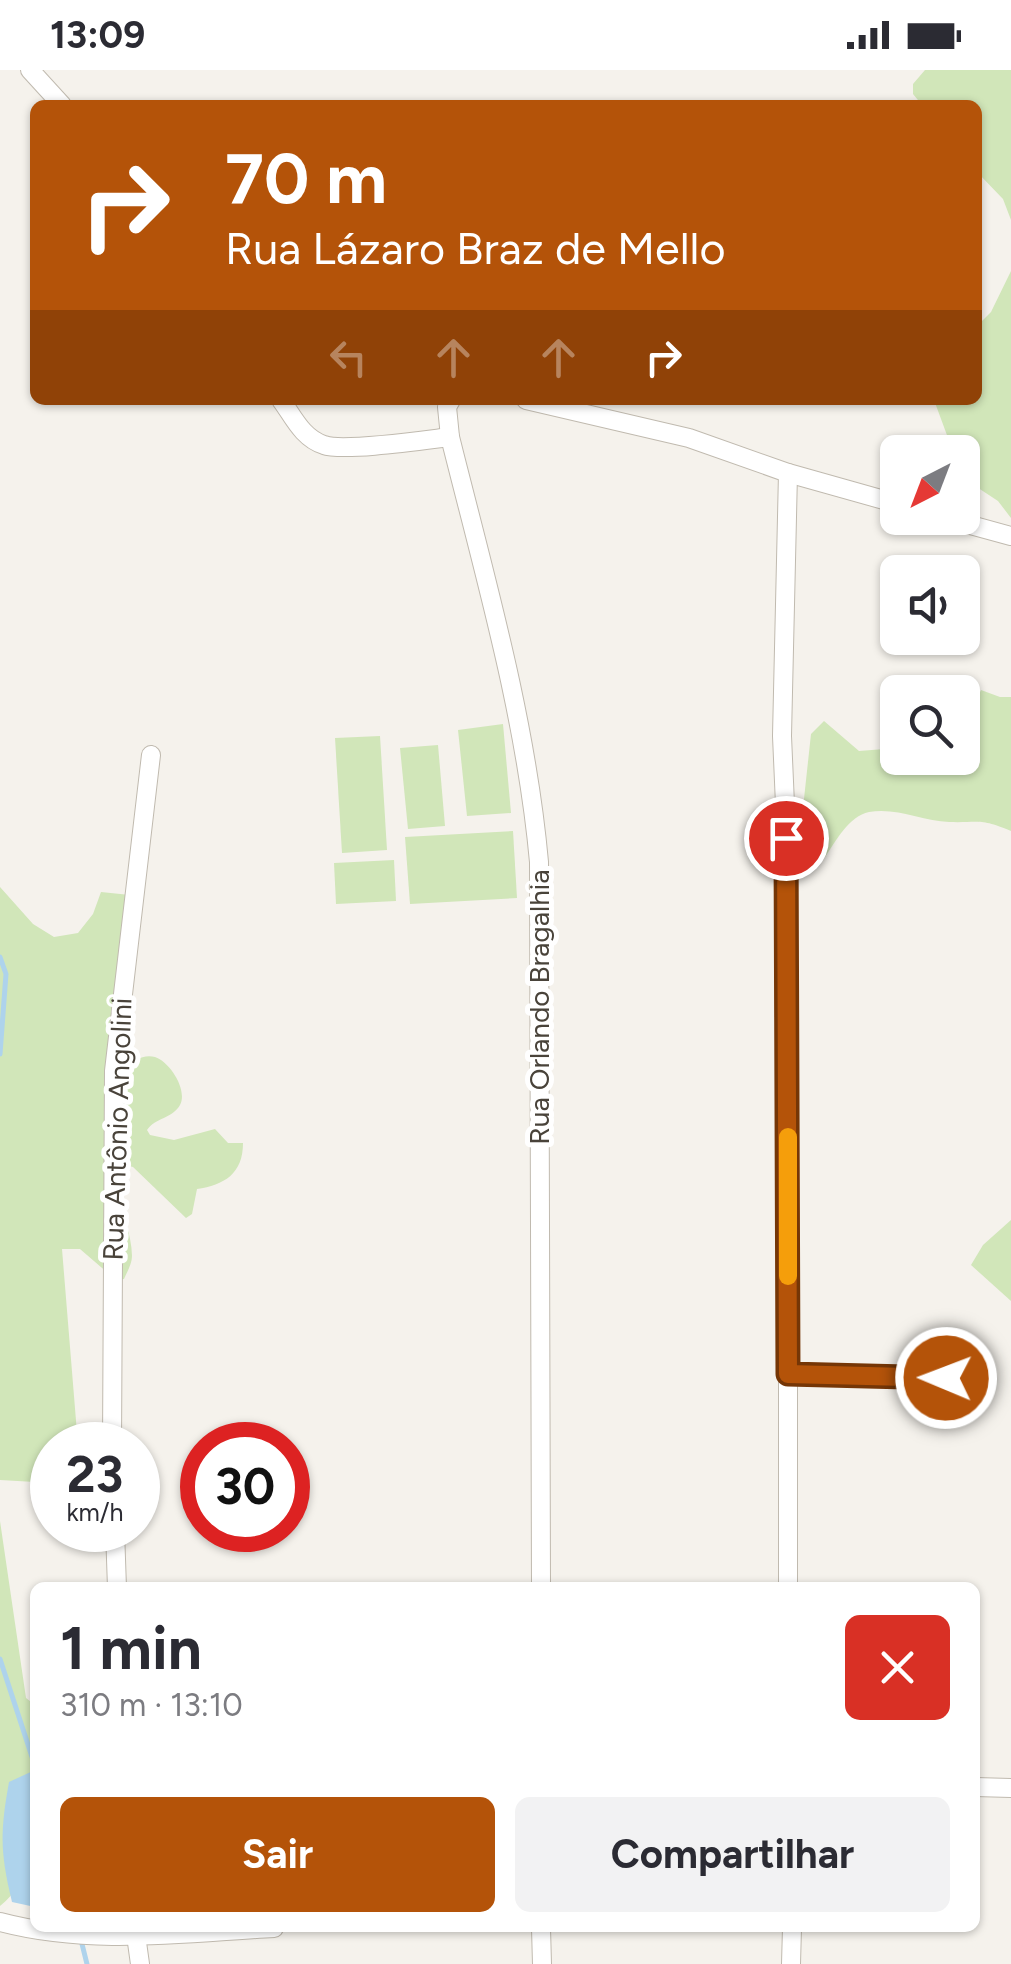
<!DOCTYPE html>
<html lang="pt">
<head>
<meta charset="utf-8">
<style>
  :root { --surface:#fff; --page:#f2f2f3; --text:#2b2b33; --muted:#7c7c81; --accent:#b45309 }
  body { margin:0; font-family:Figtree,sans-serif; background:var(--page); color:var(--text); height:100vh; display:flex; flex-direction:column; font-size:38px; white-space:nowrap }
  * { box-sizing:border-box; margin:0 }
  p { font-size:32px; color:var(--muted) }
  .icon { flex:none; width:55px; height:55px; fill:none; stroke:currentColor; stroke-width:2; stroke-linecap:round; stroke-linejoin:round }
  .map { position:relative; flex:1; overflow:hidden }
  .details { position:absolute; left:30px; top:1512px; width:950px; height:350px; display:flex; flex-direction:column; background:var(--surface); border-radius:15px; box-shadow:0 2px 8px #0004 }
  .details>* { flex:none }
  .banner { position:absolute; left:30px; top:30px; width:952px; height:305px; border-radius:15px; box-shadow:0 2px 8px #0004; background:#b45309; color:#fff; overflow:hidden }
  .needle { width:65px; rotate:222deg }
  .tools { position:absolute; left:880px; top:365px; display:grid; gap:20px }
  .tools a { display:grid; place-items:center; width:100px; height:100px; border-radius:15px; background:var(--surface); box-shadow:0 2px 8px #0004; font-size:50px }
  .speed { position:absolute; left:30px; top:1352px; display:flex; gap:20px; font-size:50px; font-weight:700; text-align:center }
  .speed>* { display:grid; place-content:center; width:130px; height:130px; border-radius:50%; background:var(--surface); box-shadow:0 2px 8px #0004; line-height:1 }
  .speed small { font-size:25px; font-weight:400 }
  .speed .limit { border:15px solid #d22; background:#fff; color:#111 }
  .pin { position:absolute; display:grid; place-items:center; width:85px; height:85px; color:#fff; margin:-42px; border:5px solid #fff; border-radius:50%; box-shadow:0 2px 10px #0007 }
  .me { position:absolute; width:110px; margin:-55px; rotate:271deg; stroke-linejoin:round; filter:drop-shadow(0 0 8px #0008) }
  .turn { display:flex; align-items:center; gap:35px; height:210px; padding:0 30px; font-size:45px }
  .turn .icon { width:130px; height:130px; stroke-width:2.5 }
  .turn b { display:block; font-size:70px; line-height:85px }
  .lanes { display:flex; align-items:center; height:95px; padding:0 30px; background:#0003; justify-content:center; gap:50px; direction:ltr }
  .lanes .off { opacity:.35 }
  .round { display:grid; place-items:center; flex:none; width:105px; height:105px; border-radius:15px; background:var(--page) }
  .overview { display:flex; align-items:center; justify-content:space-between; height:170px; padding:0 30px }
  h1 { font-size:60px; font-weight:700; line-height:75px }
  .button { display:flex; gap:20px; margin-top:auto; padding:20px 30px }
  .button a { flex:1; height:115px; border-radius:15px; background:var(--accent); color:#fff; font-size:40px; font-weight:700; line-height:115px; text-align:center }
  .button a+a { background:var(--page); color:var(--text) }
  .status { display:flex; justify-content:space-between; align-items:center; height:70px; padding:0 50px; background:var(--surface); direction:ltr }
  .status svg { height:28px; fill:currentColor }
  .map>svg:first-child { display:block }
  .green { fill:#d1e6b9 }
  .water { fill:#aed3ec }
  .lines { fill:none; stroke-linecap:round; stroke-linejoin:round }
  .stream { stroke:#aed3ec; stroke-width:5 }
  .minor-casing { stroke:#c0baaf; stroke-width:20 }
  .minor { stroke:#fff; stroke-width:18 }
  .route-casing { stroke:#753606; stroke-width:25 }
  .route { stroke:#b45309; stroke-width:18 }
  .slow { stroke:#f59e0b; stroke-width:18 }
  .labels { text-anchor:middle; stroke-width:10; stroke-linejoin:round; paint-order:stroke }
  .street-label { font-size:28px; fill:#49433a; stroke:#fff }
</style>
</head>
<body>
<div class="status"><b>13:09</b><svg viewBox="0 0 49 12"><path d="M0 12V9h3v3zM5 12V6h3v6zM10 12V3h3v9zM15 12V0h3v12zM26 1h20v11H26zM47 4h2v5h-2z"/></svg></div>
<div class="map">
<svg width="1011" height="1894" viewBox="0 0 1011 1894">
  <rect width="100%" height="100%" fill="#f5f2ec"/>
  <g class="green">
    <polygon points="925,0 1011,0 1011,150 1003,129 978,103 978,35 922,35 913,24 913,14"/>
    <polygon points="1011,201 1011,448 998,431 963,408 962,382 947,382 951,376 934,330 978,330 978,255 991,242"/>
    <path d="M981,620L1000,627H1011V761C980,748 979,753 949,752C923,751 896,737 869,742C849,746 836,771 825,787L818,786L805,773L799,775L811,664L824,651L859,681L897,678L898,688H962L963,644L974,635Z"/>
    <polygon points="503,654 511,743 467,746 458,660"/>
    <polygon points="380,666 387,780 342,783 335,668"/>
    <polygon points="438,675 445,756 408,759 400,678"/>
    <polygon points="513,761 517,828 410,834 405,767"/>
    <polygon points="394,790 396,831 336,834 334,793"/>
    <path d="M0,817L33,854L54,867L78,863L93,844L101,822L130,825C114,852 137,881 134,911C132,939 112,970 124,996C134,991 143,984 155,987C170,992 188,1020 180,1035C173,1048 155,1048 147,1060L150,1065L174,1070L215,1059L228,1073H243C243,1104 224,1115 197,1119L192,1144L186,1148L133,1097L125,1095C110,1124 132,1156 132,1186C132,1194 127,1202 124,1209L116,1210L80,1179H62L78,1375H52V1413L0,1410Z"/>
    <polygon points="1011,1150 1011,1231 971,1195 983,1175"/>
    <path d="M0,1451L26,1628L35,1635C35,1692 49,1799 0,1836Z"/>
  </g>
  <path class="water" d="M35,1700V1837L12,1832C0,1782 0,1762 9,1712Z"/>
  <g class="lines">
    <g class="stream">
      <polyline points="0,887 6,904 0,984"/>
      <polyline points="0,1589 35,1696"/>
      <polyline points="81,1870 87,1894"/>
    </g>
    <defs>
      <g id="minor">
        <polyline points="30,0 62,35"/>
        <path d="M281,330C293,346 302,368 324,375C343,382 425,370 450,367"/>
        <path d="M451,330L447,337L450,367C485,507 526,648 539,792L541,1518"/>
        <polyline points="526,330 689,368 788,403 898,434"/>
        <polyline points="945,448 1011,466"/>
        <polyline points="788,1304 985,1309"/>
        <polyline points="112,1375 114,1001 151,685"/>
        <polyline points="115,1460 117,1518"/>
        <polyline points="788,1518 788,803 782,666 788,403"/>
        <polyline points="975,1717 1011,1718"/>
        <path d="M0,1852C90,1876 183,1863 274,1858"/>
        <polyline points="135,1858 140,1894"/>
        <polyline points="541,1858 542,1894"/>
        <polyline points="791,1894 792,1858"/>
      </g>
    </defs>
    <use href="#minor" class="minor-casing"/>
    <use href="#minor" class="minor"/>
  </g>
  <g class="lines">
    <defs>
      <polyline id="route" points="786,768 788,1304 946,1308"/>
    </defs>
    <use href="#route" class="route-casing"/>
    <use href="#route" class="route"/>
    <polyline class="slow" points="788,1067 788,1206"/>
  </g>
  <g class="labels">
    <g class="street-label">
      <text transform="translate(539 937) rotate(-90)" y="10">Rua Orlando Bragalhia</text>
      <text transform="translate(117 1059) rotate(-88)" y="10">Rua Antônio Angolini</text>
    </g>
  </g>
</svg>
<div class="tools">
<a><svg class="needle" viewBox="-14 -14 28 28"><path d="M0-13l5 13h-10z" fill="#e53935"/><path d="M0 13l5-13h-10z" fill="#7c7c81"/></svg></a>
<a><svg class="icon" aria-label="sound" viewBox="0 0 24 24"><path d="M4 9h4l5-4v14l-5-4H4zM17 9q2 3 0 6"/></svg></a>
<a><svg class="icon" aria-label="search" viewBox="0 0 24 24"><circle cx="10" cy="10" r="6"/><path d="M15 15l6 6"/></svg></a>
</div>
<div class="speed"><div>23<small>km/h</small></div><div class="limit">30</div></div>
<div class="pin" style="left:786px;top:768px;background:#d93025"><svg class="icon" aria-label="arrive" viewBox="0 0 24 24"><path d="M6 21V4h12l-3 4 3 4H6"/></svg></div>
<svg class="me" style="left:946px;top:1308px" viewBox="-20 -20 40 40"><circle r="17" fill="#b45309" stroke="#fff" stroke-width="3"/><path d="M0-11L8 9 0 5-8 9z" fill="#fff"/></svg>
<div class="banner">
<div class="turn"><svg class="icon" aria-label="right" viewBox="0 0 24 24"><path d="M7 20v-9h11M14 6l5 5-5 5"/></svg><div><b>70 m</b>Rua Lázaro Braz de Mello</div></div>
<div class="lanes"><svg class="icon off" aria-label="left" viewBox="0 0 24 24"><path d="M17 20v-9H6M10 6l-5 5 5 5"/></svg><svg class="icon off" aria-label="ahead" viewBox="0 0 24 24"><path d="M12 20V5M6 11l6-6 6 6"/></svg><svg class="icon off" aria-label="ahead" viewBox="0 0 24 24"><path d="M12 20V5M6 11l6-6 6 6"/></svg><svg class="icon" aria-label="right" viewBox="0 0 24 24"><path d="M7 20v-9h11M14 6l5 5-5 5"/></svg></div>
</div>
<section class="details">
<div class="overview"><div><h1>1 min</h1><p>310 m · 13:10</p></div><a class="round" style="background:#d93025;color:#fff"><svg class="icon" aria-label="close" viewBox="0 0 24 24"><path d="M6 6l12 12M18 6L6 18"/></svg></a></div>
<div class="button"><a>Sair</a><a>Compartilhar</a></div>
</section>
</div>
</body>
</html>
